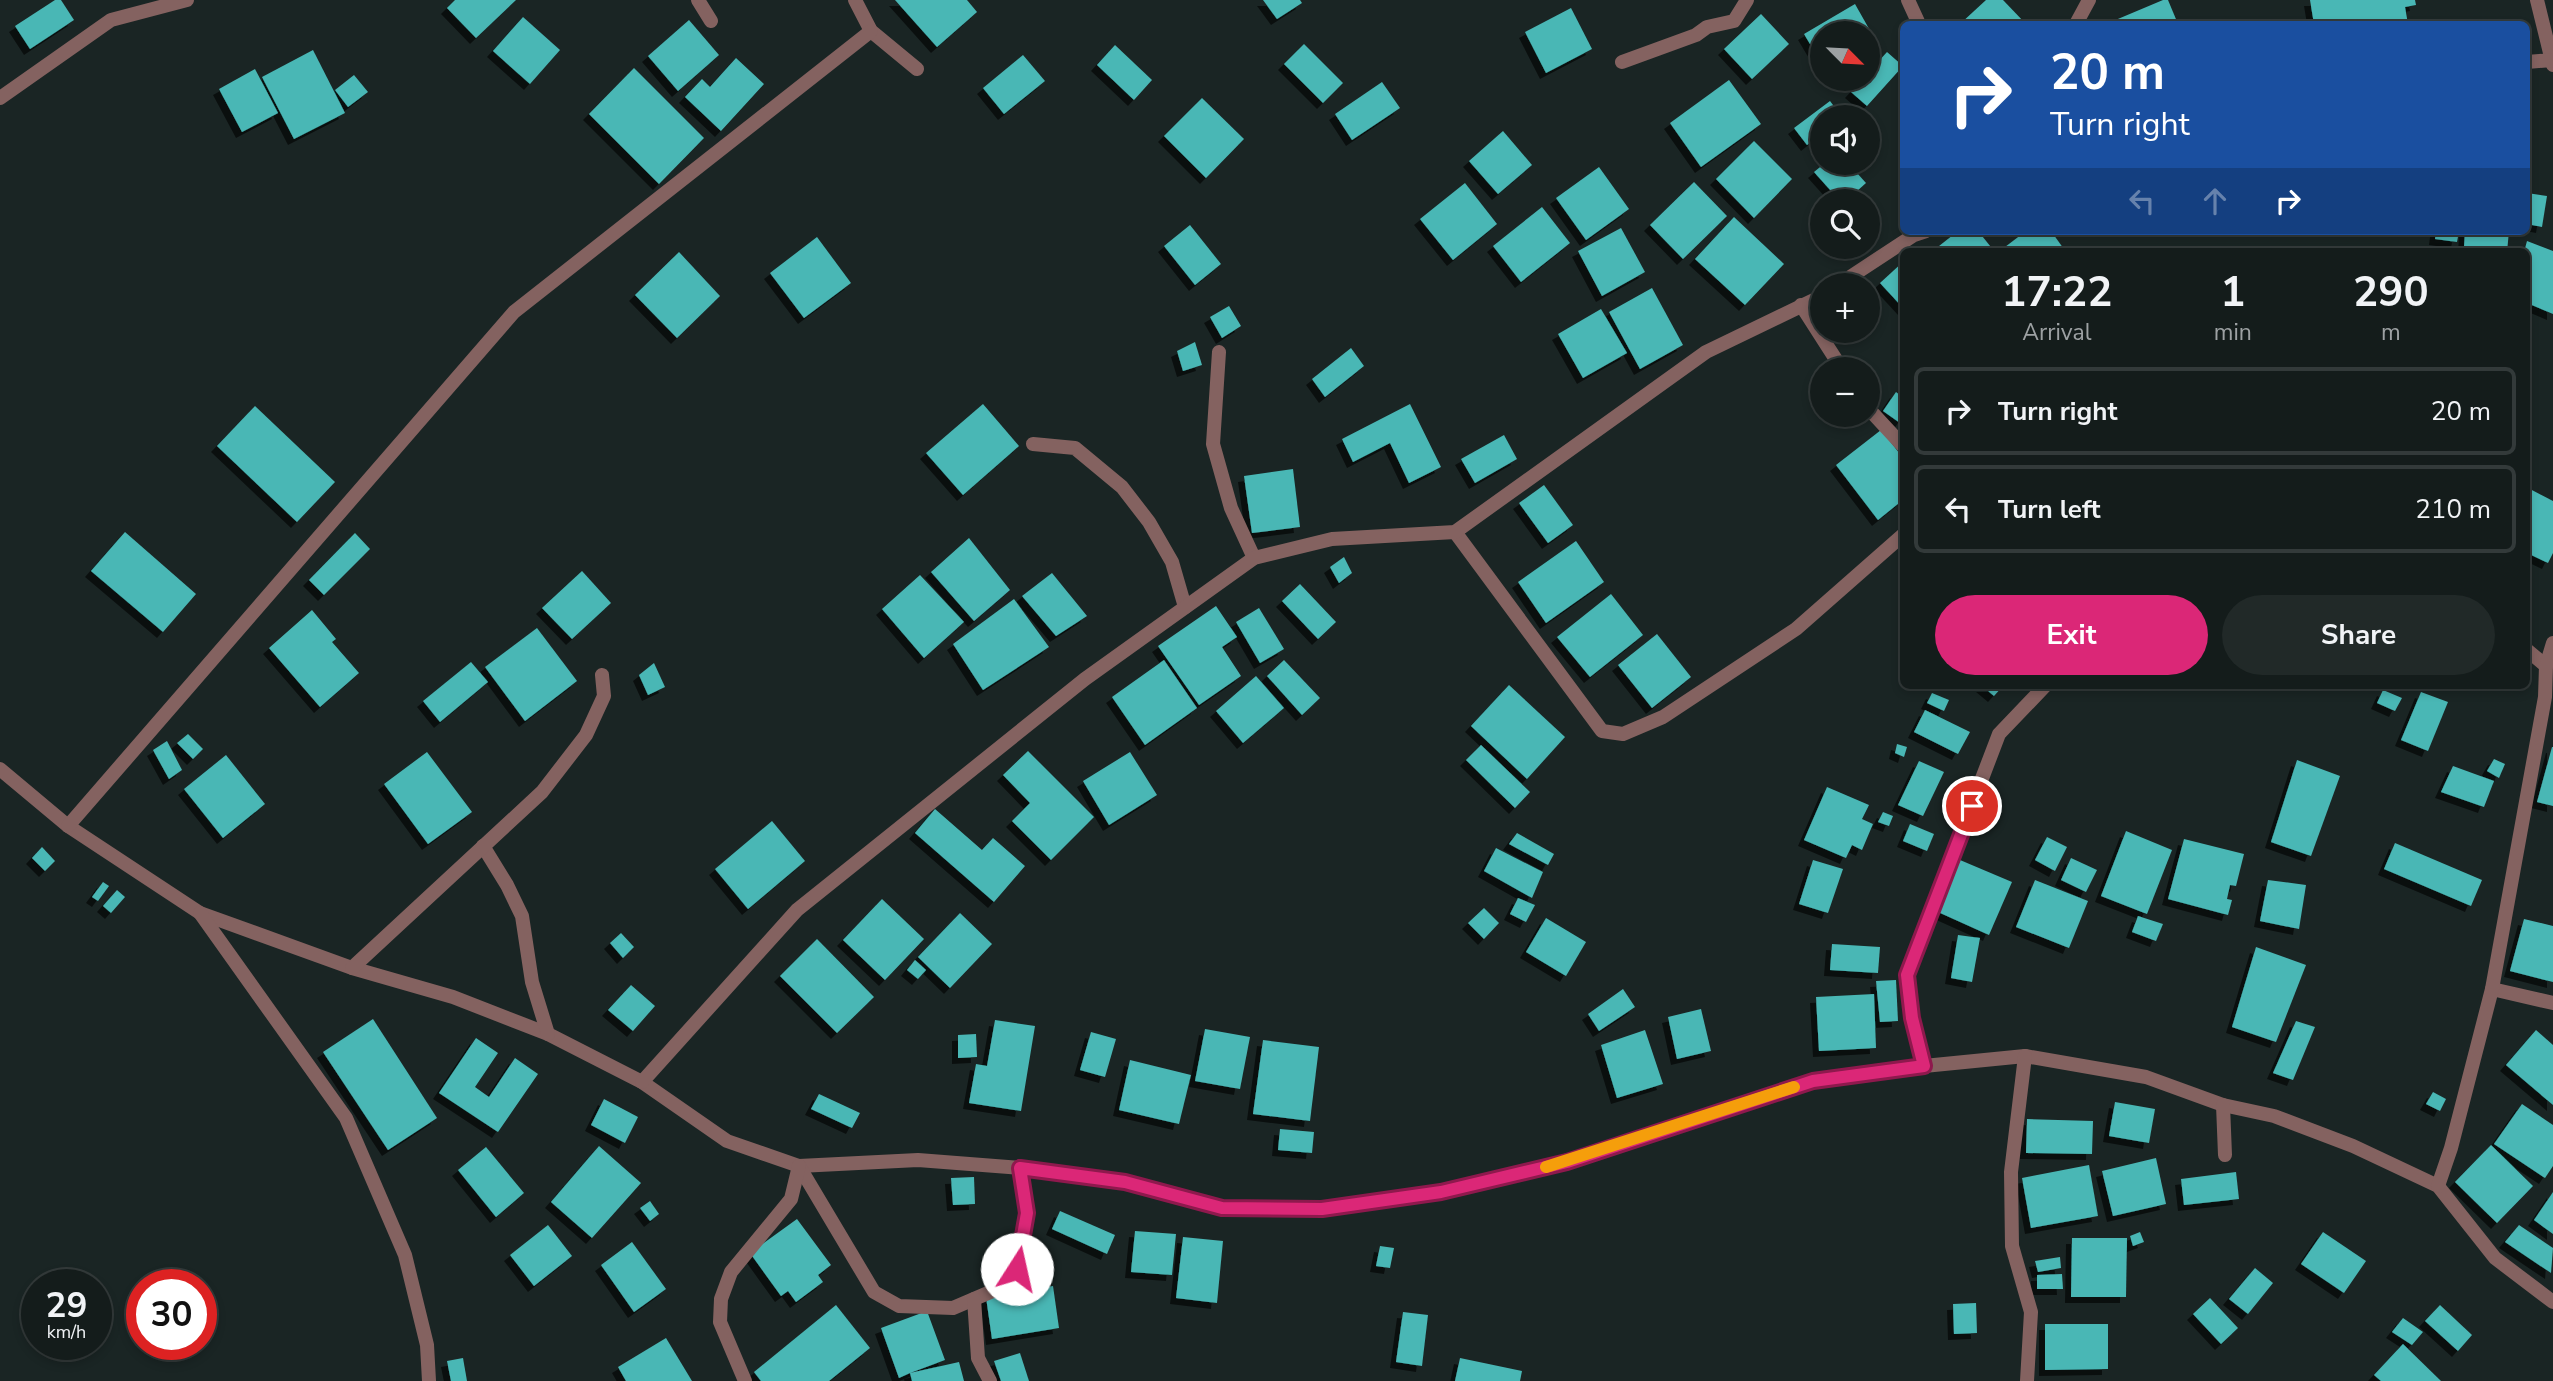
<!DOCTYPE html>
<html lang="en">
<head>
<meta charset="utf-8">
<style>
  :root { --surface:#141c1b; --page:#212928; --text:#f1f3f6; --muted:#9da1a3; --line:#333a3a; --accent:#db2777 }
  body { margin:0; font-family:"Nunito Sans",sans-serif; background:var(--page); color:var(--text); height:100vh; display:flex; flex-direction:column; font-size:26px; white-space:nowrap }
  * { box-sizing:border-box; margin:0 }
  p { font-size:23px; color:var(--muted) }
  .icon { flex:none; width:38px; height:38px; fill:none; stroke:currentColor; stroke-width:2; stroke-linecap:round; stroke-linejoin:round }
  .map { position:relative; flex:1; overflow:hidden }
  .drawer { position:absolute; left:1900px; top:248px; width:630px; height:441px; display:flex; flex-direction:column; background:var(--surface); border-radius:10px; box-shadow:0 4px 10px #0003,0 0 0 2px var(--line) }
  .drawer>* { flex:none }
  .banner { position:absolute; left:1900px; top:21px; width:630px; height:214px; border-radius:10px; box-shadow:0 4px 10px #0003,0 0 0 2px var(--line); background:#1a4fa0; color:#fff; overflow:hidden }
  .needle { width:46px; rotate:114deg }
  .tools { position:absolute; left:1810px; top:21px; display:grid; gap:14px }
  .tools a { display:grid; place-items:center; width:70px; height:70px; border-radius:50%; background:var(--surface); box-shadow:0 4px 10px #0003,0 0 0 2px var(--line); font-size:35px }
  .speed { position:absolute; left:21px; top:1269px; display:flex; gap:14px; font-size:35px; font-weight:700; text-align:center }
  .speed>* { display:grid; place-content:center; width:91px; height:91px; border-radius:50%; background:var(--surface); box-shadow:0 4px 10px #0003,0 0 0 2px var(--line); line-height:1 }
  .speed small { font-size:18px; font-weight:400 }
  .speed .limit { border:10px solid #d22; background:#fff; color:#111 }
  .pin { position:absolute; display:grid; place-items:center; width:60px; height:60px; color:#fff; margin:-30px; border:4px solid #fff; border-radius:50%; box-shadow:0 2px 7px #0007 }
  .me { position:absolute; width:77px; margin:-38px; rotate:10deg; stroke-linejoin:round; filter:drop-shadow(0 0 5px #0008) }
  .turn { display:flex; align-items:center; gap:24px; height:147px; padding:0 35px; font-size:32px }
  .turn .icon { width:91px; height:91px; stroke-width:2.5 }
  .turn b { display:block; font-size:49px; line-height:60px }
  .lanes { display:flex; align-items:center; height:66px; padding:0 35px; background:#0003; justify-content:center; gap:35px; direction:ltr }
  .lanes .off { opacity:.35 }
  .eta { display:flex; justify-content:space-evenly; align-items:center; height:119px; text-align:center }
  .eta b { font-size:42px; font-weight:700; line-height:49px }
  .button { display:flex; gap:14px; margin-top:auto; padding:14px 35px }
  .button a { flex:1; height:80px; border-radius:42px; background:var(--accent); color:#fff; font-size:28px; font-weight:700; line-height:80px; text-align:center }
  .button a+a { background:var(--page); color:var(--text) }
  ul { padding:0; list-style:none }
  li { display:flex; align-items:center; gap:21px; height:88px; margin:0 14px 10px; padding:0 21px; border:4px solid var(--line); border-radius:10px }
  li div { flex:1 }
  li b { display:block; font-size:26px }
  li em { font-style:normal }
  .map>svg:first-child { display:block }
  .building { fill:#49b7b5; filter:url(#shadow) }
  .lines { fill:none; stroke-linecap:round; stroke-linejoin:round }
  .street { stroke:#846260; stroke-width:14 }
  .route-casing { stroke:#8e194d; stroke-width:18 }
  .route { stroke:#db2777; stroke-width:12 }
  .slow { stroke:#f59e0b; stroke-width:12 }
</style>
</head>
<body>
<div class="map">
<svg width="2553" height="1381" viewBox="0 0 2553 1381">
  <defs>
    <filter id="shadow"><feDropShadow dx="-6" dy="6" stdDeviation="0" flood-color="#0009"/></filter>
  </defs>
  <rect width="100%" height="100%" fill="#1a2524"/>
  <g class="building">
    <polygon points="55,0 61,0 74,20 30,49 15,26"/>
    <polygon points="455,0 516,0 476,38 447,8"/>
    <polygon points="895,0 967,0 977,12 937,47"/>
    <polygon points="1263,0 1300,0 1302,3 1277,19"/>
    <polygon points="1986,0 2003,0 2026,24 1960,24"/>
    <polygon points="2163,0 2168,0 2178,24 2106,24"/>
    <polygon points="2310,0 2415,0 2416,5 2405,7 2408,24 2314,24"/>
    <polygon points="1855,4 1872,34 1867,37 1867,33 1822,33 1822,64 1804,34"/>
    <polygon points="1571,8 1592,49 1546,73 1525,32"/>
    <polygon points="1761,14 1789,44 1752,79 1724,49"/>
    <polygon points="523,17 560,50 530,84 493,51"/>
    <polygon points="689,20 719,55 678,91 648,56"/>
    <polygon points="1304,44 1343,83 1323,103 1284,64"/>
    <polygon points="1115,45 1152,80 1134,100 1097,65"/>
    <polygon points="313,50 345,113 294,139 262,77"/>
    <polygon points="1887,52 1903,66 1867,106 1851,92 1863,79 1867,79 1867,74"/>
    <polygon points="1023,55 1045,81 1004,114 983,88"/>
    <polygon points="736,58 764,84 721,131 685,97 702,79 710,87"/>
    <polygon points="634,68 704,138 659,184 589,114"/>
    <polygon points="255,69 278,113 242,132 219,89"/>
    <polygon points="354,75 368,92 348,107 335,90"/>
    <polygon points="1729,80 1761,124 1701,167 1670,123"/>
    <polygon points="1382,82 1400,108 1352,140 1335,114"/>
    <polygon points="1202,98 1244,139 1206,178 1164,136"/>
    <polygon points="1830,101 1842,117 1822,117 1822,133 1807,145 1794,128"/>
    <polygon points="1503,131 1532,165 1498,194 1469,161"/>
    <polygon points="1754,141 1792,179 1754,218 1716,179"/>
    <polygon points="1825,163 1848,163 1866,183 1846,201 1840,201 1814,172"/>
    <polygon points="1599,167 1629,209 1586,240 1556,198"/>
    <polygon points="1694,182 1727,216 1683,259 1650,225"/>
    <polygon points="1465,183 1497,224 1453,260 1420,219"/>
    <polygon points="2527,193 2547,196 2542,227 2527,224"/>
    <polygon points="1542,207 1570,243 1521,282 1493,246"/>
    <polygon points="1734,217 1784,264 1745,305 1695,259"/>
    <polygon points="1190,225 1221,264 1195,285 1164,246"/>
    <polygon points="1621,228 1645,272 1602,296 1578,251"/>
    <polygon points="1958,231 1978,231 1995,252 1935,252 1934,250"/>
    <polygon points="2026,231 2051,231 2066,252 2008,252 2005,247"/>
    <polygon points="2436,231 2459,231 2457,242 2435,239"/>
    <polygon points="2465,231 2509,231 2507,252 2464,247"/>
    <polygon points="817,237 851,283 804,318 770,273"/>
    <polygon points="2527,241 2553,251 2553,314 2527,303 2527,252 2524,252"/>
    <polygon points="679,252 720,296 677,338 635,295"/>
    <polygon points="1904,261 1904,309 1880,283"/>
    <polygon points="1652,288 1683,345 1640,369 1609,312"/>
    <polygon points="1229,306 1241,326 1222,338 1210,317"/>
    <polygon points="1601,309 1627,353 1583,378 1558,334"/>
    <polygon points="1195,342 1202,365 1183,371 1177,351"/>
    <polygon points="1351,348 1364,366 1325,397 1312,379"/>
    <polygon points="1896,392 1904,398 1904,417 1900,423 1883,411"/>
    <polygon points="983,404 1019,446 963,495 926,453"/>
    <polygon points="1410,404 1441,467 1409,483 1390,443 1353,462 1342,439"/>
    <polygon points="255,406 335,482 297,522 217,446"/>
    <polygon points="1881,430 1904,459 1904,499 1878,520 1836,465"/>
    <polygon points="1504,435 1517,459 1475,483 1461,459"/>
    <polygon points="1293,469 1300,527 1252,533 1244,476"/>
    <polygon points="1544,485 1573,525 1548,543 1519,503"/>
    <polygon points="2528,488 2553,501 2553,553 2548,563 2527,553"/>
    <polygon points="125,532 196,594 163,632 91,571"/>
    <polygon points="355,533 370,549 324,595 309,580"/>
    <polygon points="969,538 1010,590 974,621 931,572"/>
    <polygon points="1576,541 1604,582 1546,623 1518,582"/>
    <polygon points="1344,557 1352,573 1339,583 1330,567"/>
    <polygon points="582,571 611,603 572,639 542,608"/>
    <polygon points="1052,573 1087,616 1056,636 1022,596"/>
    <polygon points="920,575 964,622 924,658 882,609"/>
    <polygon points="1300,584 1336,622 1318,639 1282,601"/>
    <polygon points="1611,594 1643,635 1590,677 1557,637"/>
    <polygon points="1014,599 1049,647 983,690 953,644"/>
    <polygon points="1216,606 1237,637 1222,647 1241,676 1199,705 1158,646"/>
    <polygon points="1259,608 1284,649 1260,663 1236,622"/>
    <polygon points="312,610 336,639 332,642 359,673 320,707 269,648"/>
    <polygon points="537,628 577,681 525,721 485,667"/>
    <polygon points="1657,634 1691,677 1652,708 1618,665"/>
    <polygon points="1164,660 1197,708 1145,745 1112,697"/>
    <polygon points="1284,660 1320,698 1302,715 1267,676"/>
    <polygon points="471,662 488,682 440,722 423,701"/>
    <polygon points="654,663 665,687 648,695 639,675"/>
    <polygon points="1256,676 1284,708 1243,743 1216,711"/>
    <polygon points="1509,685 1565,737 1527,779 1471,726"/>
    <polygon points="1982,686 2003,686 1994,696"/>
    <polygon points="2383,690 2402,698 2395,711 2377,703"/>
    <polygon points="2421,692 2448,702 2428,751 2401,740"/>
    <polygon points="1932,693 1949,700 1944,711 1927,703"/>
    <polygon points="1925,710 1970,732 1958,754 1914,732"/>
    <polygon points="188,734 203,749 193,759 177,743"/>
    <polygon points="167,741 182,770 169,779 153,750"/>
    <polygon points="1897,744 1907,747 1904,757 1895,753"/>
    <polygon points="1481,745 1530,792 1515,808 1466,760"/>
    <polygon points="2552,747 2553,747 2553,806 2537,802"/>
    <polygon points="1028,751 1094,817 1051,860 1012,821 1030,803 1003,775"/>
    <polygon points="427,752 472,812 428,844 384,784"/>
    <polygon points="1130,752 1157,795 1109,825 1083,781"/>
    <polygon points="226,755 265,804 223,838 184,789"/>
    <polygon points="2494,759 2505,764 2499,778 2487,771"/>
    <polygon points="2297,760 2340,776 2311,856 2271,842"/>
    <polygon points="1919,761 1944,772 1923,816 1898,805"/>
    <polygon points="2453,766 2494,781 2484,807 2441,792"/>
    <polygon points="1827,787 1869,805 1862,819 1873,824 1862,850 1852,845 1846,858 1804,840"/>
    <polygon points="935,809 982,850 993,838 1025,866 994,902 915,833"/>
    <polygon points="1883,812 1893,816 1889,826 1878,822"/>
    <polygon points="772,821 805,861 748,909 715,869"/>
    <polygon points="1910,824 1934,834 1927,851 1903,841"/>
    <polygon points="2126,831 2172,850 2147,914 2101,896"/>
    <polygon points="1517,833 1554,854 1548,865 1509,844"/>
    <polygon points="2047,837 2067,847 2055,871 2035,860"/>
    <polygon points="2184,839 2244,854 2236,886 2230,885 2227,899 2232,900 2228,915 2168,899"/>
    <polygon points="2395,843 2482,880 2471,906 2384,869"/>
    <polygon points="42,847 55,861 45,871 32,858"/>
    <polygon points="1496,848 1543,872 1532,898 1484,871"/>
    <polygon points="2071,858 2097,870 2086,892 2061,880"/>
    <polygon points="1813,860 1843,869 1828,913 1799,904"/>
    <polygon points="1960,860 2012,882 1989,935 1938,912"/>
    <polygon points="2035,880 2088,901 2069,948 2016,927"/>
    <polygon points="2268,880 2306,885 2299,929 2260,921"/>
    <polygon points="103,882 109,886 98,901 92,897"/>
    <polygon points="117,890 125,897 111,913 103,906"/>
    <polygon points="1518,898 1535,905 1526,922 1510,914"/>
    <polygon points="882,899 924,939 885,980 843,940"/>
    <polygon points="1484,908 1499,923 1484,939 1468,923"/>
    <polygon points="960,913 992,944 950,988 918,957"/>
    <polygon points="2138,916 2163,924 2156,941 2132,932"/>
    <polygon points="1546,918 1586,942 1566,976 1526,952"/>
    <polygon points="2524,919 2553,926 2553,982 2510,971"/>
    <polygon points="621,933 634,947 623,958 610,943"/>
    <polygon points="1958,935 1980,938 1972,982 1951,978"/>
    <polygon points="817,939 874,997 837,1033 780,976"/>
    <polygon points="1832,944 1880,947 1878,973 1830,970"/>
    <polygon points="2256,947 2306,965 2276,1042 2232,1027"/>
    <polygon points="915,960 926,970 918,979 907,970"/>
    <polygon points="1896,980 1898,1021 1880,1022 1876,981"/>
    <polygon points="631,985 655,1006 633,1031 608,1010"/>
    <polygon points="1623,989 1635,1007 1599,1031 1588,1014"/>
    <polygon points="1874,994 1876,1048 1819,1051 1816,997"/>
    <polygon points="1701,1009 1711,1051 1677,1059 1668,1017"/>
    <polygon points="373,1019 437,1118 388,1150 323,1052"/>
    <polygon points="995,1020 1035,1026 1021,1111 969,1103 976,1064 987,1066"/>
    <polygon points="2296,1021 2315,1027 2293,1080 2273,1073"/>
    <polygon points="1205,1029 1250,1037 1240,1089 1195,1081"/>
    <polygon points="1645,1030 1663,1084 1617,1098 1601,1045"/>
    <polygon points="2536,1030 2553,1045 2553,1105 2506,1065"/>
    <polygon points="1091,1032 1116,1039 1105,1077 1080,1070"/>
    <polygon points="976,1034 977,1057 958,1058 958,1035"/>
    <polygon points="476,1038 498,1053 475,1087 489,1097 515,1058 538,1074 498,1132 439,1093"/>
    <polygon points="1263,1040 1319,1047 1310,1121 1253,1114"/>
    <polygon points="1130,1060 1191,1075 1179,1124 1119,1110"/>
    <polygon points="2433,1092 2446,1099 2440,1111 2426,1104"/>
    <polygon points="819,1094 860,1113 852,1128 811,1109"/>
    <polygon points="604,1099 638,1117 625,1143 591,1125"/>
    <polygon points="2115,1102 2155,1109 2149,1143 2109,1136"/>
    <polygon points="2522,1104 2553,1125 2553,1166 2545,1178 2494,1144"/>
    <polygon points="2027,1119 2093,1121 2092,1154 2026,1153"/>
    <polygon points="1280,1129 1314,1132 1312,1153 1278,1150"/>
    <polygon points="2491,1145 2533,1186 2497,1223 2455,1182"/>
    <polygon points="599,1146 641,1183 592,1238 551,1202"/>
    <polygon points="486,1147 524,1193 496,1217 458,1170"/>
    <polygon points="2156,1158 2166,1204 2113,1216 2102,1171"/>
    <polygon points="2089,1165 2098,1216 2031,1228 2022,1178"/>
    <polygon points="2236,1172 2239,1199 2184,1205 2181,1179"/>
    <polygon points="974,1177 975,1204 953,1205 951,1178"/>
    <polygon points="2553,1192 2553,1234 2534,1220"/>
    <polygon points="650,1201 659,1214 650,1221 640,1208"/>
    <polygon points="1060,1211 1115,1235 1107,1254 1052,1229"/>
    <polygon points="797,1219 831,1265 818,1275 823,1282 796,1302 788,1291 781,1296 750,1253"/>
    <polygon points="548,1225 572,1256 534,1286 510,1255"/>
    <polygon points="2519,1225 2553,1248 2551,1273 2505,1242"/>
    <polygon points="1135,1231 1176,1234 1172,1275 1131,1272"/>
    <polygon points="2140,1232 2144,1242 2133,1246 2130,1236"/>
    <polygon points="2323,1232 2366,1261 2344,1293 2301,1264"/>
    <polygon points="1183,1237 1223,1241 1217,1303 1176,1298"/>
    <polygon points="2072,1238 2127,1238 2126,1297 2071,1297"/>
    <polygon points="632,1242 666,1289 634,1312 601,1265"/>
    <polygon points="1380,1246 1394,1248 1390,1268 1376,1266"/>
    <polygon points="2060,1257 2061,1268 2038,1272 2035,1261"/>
    <polygon points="2255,1268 2273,1283 2248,1314 2229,1299"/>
    <polygon points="2062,1274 2063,1289 2037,1289 2037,1275"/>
    <polygon points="1053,1286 1059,1328 992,1339 986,1297"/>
    <polygon points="2210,1298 2238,1328 2221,1344 2193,1314"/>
    <polygon points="1976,1303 1977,1333 1954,1334 1953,1304"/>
    <polygon points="836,1305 870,1348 829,1381 761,1381 754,1372"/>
    <polygon points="2440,1305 2472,1335 2458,1351 2425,1321"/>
    <polygon points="927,1311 945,1360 910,1373 959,1362 964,1381 912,1381 910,1373 899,1378 881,1328"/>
    <polygon points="1403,1312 1428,1315 1422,1366 1396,1362"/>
    <polygon points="2403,1318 2423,1332 2412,1345 2392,1332"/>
    <polygon points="2045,1324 2108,1324 2108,1369 2045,1370"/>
    <polygon points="666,1338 692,1381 626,1381 618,1367"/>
    <polygon points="2403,1344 2441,1381 2381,1381 2374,1375"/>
    <polygon points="1020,1353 1029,1381 1001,1381 994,1361"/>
    <polygon points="463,1358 467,1381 451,1381 447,1361"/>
    <polygon points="1460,1358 1522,1371 1520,1381 1455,1381"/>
  </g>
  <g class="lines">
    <g class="street">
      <polyline points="698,0 711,21"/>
      <polyline points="855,0 871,31 917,69"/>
      <polyline points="1908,0 1919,24"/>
      <polyline points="2537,0 2553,65"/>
      <polyline points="2076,24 2089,0"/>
      <polyline points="1622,62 1696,35 1707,27 1734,21 1747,0"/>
      <polyline points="2527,62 2553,60"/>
      <polyline points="0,98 111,20 187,0"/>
      <polyline points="1838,285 1914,235 1926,231"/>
      <polyline points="1801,305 1842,369"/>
      <polyline points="1219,352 1213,444 1231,508 1254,558"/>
      <polyline points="1867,407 1904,447"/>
      <polyline points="1033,444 1075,448 1122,487 1149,522 1172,562 1185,607"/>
      <polyline points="1455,532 1602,731 1623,734 1663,717 1796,629 1904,534"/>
      <polyline points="2527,650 2546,666"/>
      <polyline points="0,769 68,826 200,913 352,968 453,997 548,1034 642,1082 727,1141 799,1166 918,1160 1020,1168 1125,1182 1222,1208 1322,1209 1441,1192 1567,1162 1813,1081 1924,1066 2025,1056 2146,1077 2223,1105 2274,1116 2353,1146 2438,1186 2495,1258 2553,1302"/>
      <polyline points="68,826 514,312 871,31"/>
      <polyline points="483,846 507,885 522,916 532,982 548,1034"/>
      <polyline points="200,913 346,1118 405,1255 427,1345 429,1381"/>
      <polyline points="352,968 542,792 586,735 604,696 602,675"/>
      <polyline points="2492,989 2553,1003"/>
      <polyline points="2025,1056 2011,1172 2012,1246 2031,1312 2027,1381"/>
      <polyline points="1924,1066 1912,1018 1907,975 1999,734 2045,686"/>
      <polyline points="642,1082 797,910 1085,679 1254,558 1332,539 1455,532 1706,352 1822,296"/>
      <polyline points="2223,1105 2225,1155"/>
      <polyline points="799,1166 874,1292 899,1306 953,1308 995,1290 1017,1268 1027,1213 1020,1168"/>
      <polyline points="2438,1186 2451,1148 2492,989 2545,697 2546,666 2553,643"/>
      <polyline points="974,1299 978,1358 990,1381"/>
      <polyline points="745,1381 720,1322 721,1299 731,1272 791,1199 799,1166"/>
    </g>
  </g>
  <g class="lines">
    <defs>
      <polyline id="route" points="1017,1269 1027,1213 1020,1168 1125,1182 1222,1208 1322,1209 1441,1192 1567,1162 1813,1081 1924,1066 1912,1018 1907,975 1972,806"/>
    </defs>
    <use href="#route" class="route-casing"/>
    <use href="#route" class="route"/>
    <polyline class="slow" points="1546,1167 1794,1087"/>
  </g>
</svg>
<div class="tools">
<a><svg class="needle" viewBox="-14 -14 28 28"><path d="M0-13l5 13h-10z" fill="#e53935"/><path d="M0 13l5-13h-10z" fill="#9da1a3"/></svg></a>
<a><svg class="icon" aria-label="sound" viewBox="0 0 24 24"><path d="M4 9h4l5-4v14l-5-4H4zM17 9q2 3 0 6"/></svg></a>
<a><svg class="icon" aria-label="search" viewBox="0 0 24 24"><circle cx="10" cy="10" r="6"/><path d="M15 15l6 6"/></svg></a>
<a>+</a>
<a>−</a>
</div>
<div class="speed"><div>29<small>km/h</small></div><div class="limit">30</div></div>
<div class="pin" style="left:1972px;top:806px;background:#d93025"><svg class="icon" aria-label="arrive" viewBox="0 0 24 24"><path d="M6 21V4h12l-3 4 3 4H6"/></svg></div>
<svg class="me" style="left:1017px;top:1269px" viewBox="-20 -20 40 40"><circle r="19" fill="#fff"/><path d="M0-13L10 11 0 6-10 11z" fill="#db2777"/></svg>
<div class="banner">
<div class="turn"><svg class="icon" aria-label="right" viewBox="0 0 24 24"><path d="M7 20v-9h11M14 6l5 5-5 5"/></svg><div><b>20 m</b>Turn right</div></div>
<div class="lanes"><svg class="icon off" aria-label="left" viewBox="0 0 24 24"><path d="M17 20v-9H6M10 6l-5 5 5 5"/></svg><svg class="icon off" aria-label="ahead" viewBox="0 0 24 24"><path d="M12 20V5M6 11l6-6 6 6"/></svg><svg class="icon" aria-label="right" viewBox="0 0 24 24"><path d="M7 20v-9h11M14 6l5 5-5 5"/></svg></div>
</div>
<section class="drawer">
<div class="eta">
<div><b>17:22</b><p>Arrival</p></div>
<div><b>1</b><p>min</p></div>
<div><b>290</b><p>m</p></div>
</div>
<ul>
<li><svg class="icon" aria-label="right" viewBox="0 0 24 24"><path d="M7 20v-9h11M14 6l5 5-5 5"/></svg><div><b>Turn right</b></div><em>20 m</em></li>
<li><svg class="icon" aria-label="left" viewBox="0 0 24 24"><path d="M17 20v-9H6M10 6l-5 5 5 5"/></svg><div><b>Turn left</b></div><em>210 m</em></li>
</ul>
<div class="button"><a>Exit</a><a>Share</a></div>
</section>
</div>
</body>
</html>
